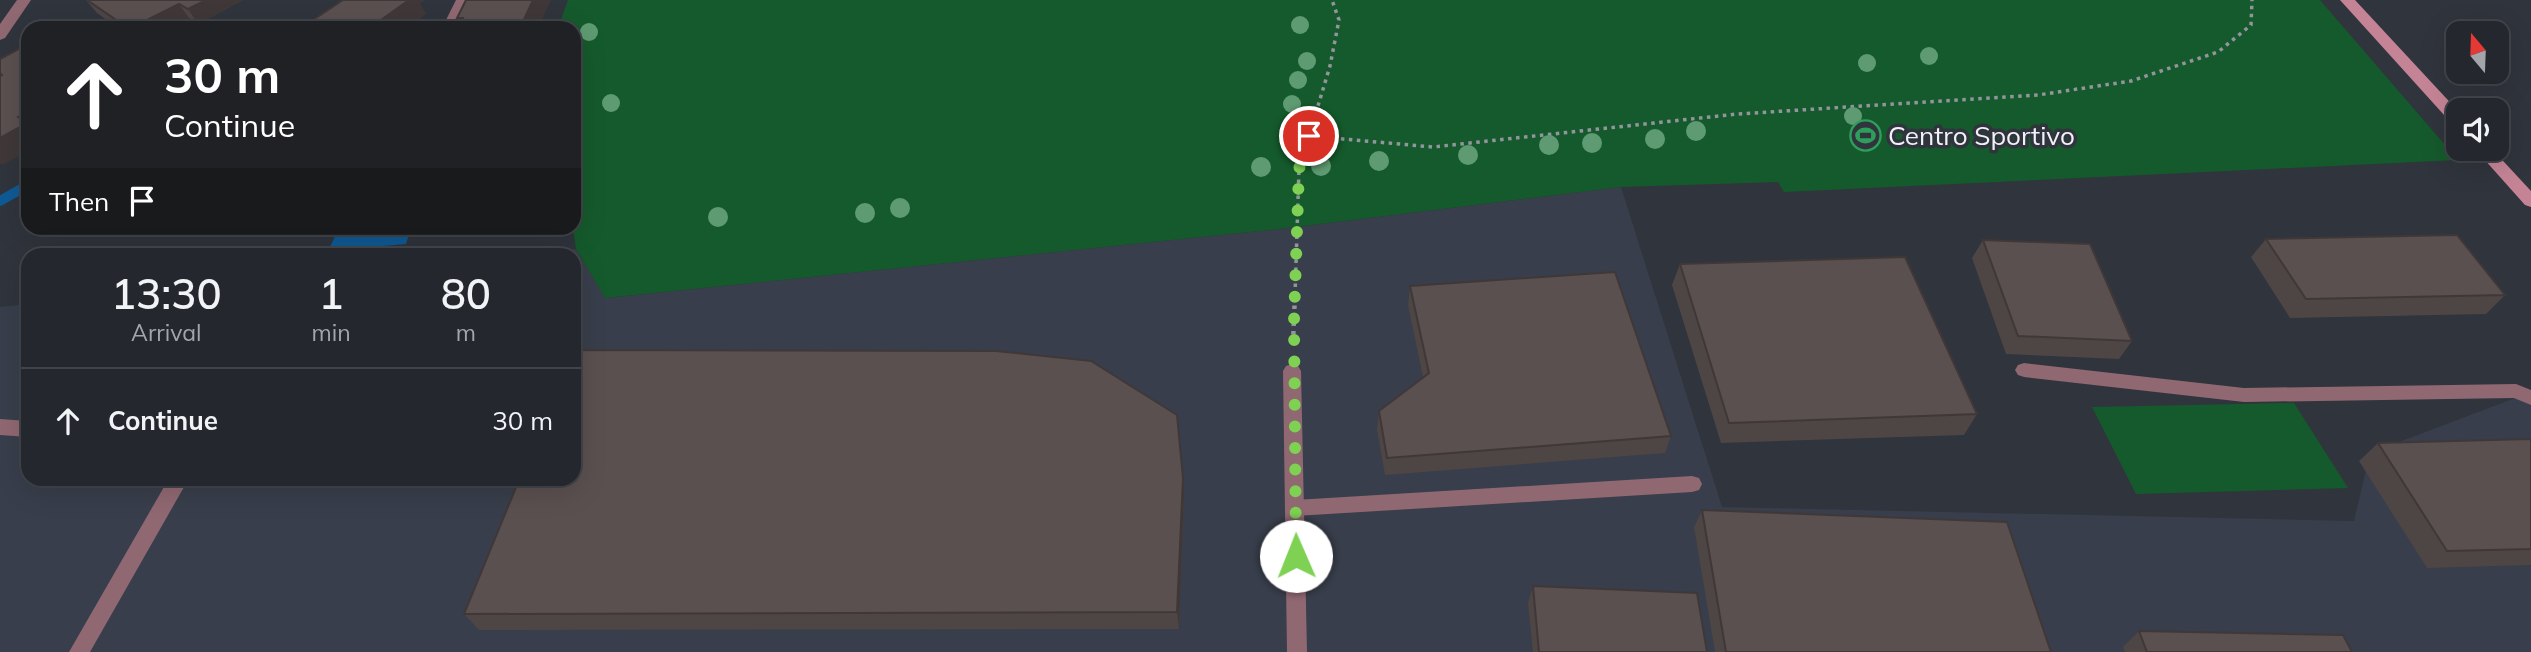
<!DOCTYPE html>
<html lang="en">
<head>
<meta charset="utf-8">
<style>
  :root { --surface:#24272d; --page:#2c2f35; --text:#f1f3f6; --muted:#a3a5aa; --line:#414449 }
  body { margin:0; font-family:Mulish,sans-serif; background:var(--page); color:var(--text); height:100vh; display:flex; flex-direction:column; font-size:26px; white-space:nowrap }
  * { box-sizing:border-box; margin:0 }
  p { font-size:23px; color:var(--muted) }
  .icon { flex:none; width:38px; height:38px; fill:none; stroke:currentColor; stroke-width:2; stroke-linecap:round; stroke-linejoin:round }
  .map { position:relative; flex:1; overflow:hidden }
  .details { position:absolute; left:21px; top:248px; width:560px; height:238px; display:flex; flex-direction:column; background:var(--surface); border-radius:21px; box-shadow:0 7px 28px #0002,0 0 0 2px var(--line) }
  .details>* { flex:none }
  .top-card { position:absolute; left:21px; top:21px; width:560px; height:214px; border-radius:21px; box-shadow:0 7px 28px #0002,0 0 0 2px var(--line); background:#202124; color:#fff; overflow:hidden }
  .needle { width:46px; rotate:341deg }
  .tools { position:absolute; left:2446px; top:21px; display:grid; gap:14px }
  .tools a { display:grid; place-items:center; width:63px; height:63px; border-radius:14px; background:var(--surface); box-shadow:0 7px 28px #0002,0 0 0 2px var(--line); font-size:35px }
  .pin { position:absolute; display:grid; place-items:center; width:60px; height:60px; color:#fff; margin:-30px; border:4px solid #fff; border-radius:50%; box-shadow:0 2px 7px #0007 }
  .me { position:absolute; width:77px; margin:-38px; rotate:359deg; stroke-linejoin:round; filter:drop-shadow(0 0 5px #0008) }
  .turn { display:flex; align-items:center; gap:24px; height:147px; padding:0 28px; font-size:32px }
  .turn .icon { width:91px; height:91px; stroke-width:2.5 }
  .turn b { display:block; font-size:49px; line-height:60px }
  .then { display:flex; align-items:center; height:66px; padding:0 28px; background:#0003; gap:14px; font-size:26px }
  .eta { display:flex; justify-content:space-evenly; align-items:center; height:119px; text-align:center }
  .eta b { font-size:42px; font-weight:600; line-height:49px }
  ul { padding:0; list-style:none }
  li { display:flex; align-items:center; gap:21px; height:105px; padding:0 28px; border-top:2px solid var(--line) }
  li div { flex:1 }
  li b { display:block; font-size:26px }
  li em { font-style:normal }
  .map>svg:first-child { display:block }
  .built { fill:#383e4b }
  .green { fill:#155a2c }
  .water { fill:#0f5a96 }
  .lines { fill:none; stroke-linecap:round; stroke-linejoin:round }
  .stream { stroke:#0f5a96; stroke-width:10 }
  .path-far1 { stroke:#92959b; stroke-width:3.5; stroke-dasharray:3.5 4.5; stroke-linecap:butt }
  .path { stroke:#92959b; stroke-width:4.5; stroke-dasharray:3.5 5; stroke-linecap:butt }
  .lane { fill:#906872; fill-rule:evenodd }
  .street { fill:#906872; fill-rule:evenodd }
  .secondary { fill:#c48495; fill-rule:evenodd }
  .tree { fill:#5f9b72 }
  .wall { fill:#4e4545 }
  .shaded-wall { fill:#403838 }
  .building { fill:#5b5050; stroke:#403838; stroke-width:2 }
  .route { stroke:#7ed153; stroke-width:12; stroke-dasharray:0 21.6 }
  .labels { text-anchor:middle; stroke-width:7; stroke-linejoin:round; paint-order:stroke }
  .poi-label { font-size:26px; fill:#f0f2f7; stroke:#30343c; text-anchor:start }
</style>
</head>
<body>
<div class="map">
<svg width="2531" height="652" viewBox="0 0 2531 652">
  <rect width="100%" height="100%" fill="#30343c"/>
  <polygon class="built" points="1621,187 1722,507 2354,521 2370,453 2531,392 2531,652 0,652 0,307 28,304 28,480 574,480 574,256 508,255 576,249 606,298 1279,229"/>
  <g class="green">
    <polygon points="568,0 2320,0 2458,160 1784,192 1778,182 1621,187 1279,229 605,298 576,249 573,228 574,28 558,28"/>
    <polygon points="2294,403 2348,488 2136,494 2092,407"/>
  </g>
  <polygon class="water" points="339,228 411,228 406,244 328,251"/>
  <g class="lines">
    <polyline class="stream" points="0,201 28,185"/>
    <g class="path-far1">
      <polyline points="1309,136 1433,147 1737,114 2038,95 2131,81 2218,52 2251,25 2252,0"/>
      <polyline points="1295,295 1299,169 1330,66 1339,20 1332,0"/>
    </g>
    <polyline class="path" points="1293,343 1295,293"/>
    <g class="lane">
      <polygon points="17,0 31,0 5,38 0,40 0,24"/>
      <polygon points="456,0 470,0 456,28 442,28"/>
      <polygon points="2024,363 2244,388 2516,384 2531,390 2531,405 2514,398 2244,402 2024,377 2018,375 2015,370 2018,365"/>
      <polygon points="0,419 28,421 28,437 0,435"/>
      <polygon points="1692,476 1699,478 1702,484 1699,490 1692,492 1295,516 1288,514 1285,508 1288,502 1295,500"/>
      <polygon points="168,480 188,480 90,652 69,652"/>
    </g>
    <polygon class="street" points="1292,364 1298,366 1301,371 1307,652 1287,652 1283,371 1286,366"/>
    <g class="secondary">
      <polygon points="2340,0 2355,0 2459,112 2459,127 2454,126"/>
      <polygon points="2475,149 2492,149 2531,191 2531,207 2525,205"/>
    </g>
  </g>
  <g class="tree">
    <circle cx="1300" cy="25" r="9"/>
    <circle cx="589" cy="32" r="9"/>
    <circle cx="1929" cy="56" r="9"/>
    <circle cx="1307" cy="61" r="9"/>
    <circle cx="1867" cy="63" r="9"/>
    <circle cx="1298" cy="80" r="9"/>
    <circle cx="611" cy="103" r="9"/>
    <circle cx="1292" cy="104" r="9"/>
    <circle cx="1853" cy="116" r="9"/>
    <circle cx="1696" cy="131" r="10"/>
    <circle cx="1655" cy="139" r="10"/>
    <circle cx="1592" cy="143" r="10"/>
    <circle cx="1549" cy="145" r="10"/>
    <circle cx="1468" cy="155" r="10"/>
    <circle cx="1379" cy="161" r="10"/>
    <circle cx="1321" cy="166" r="10"/>
    <circle cx="1261" cy="167" r="10"/>
    <circle cx="900" cy="208" r="10"/>
    <circle cx="865" cy="213" r="10"/>
    <circle cx="718" cy="217" r="10"/>
  </g>
  <g class="wall">
    <polygon points="86,0 243,0 198,24 189,18 169,28 118,28 97,13"/>
    <polygon points="2266,239 2505,295 2486,314 2290,318 2251,257"/>
    <polygon points="1983,240 2132,341 2119,359 2006,354 1972,258"/>
    <polygon points="1680,264 1977,414 1964,435 1721,443 1672,285"/>
    <polygon points="1410,286 1671,436 1665,453 1385,475 1377,429 1379,411 1423,377 1408,305"/>
    <polygon points="2531,439 2531,565 2427,568 2359,461 2378,443"/>
    <polygon points="1184,495 1179,629 479,630 464,614"/>
    <polygon points="1702,510 2051,652 1715,652 1694,527"/>
    <polygon points="1533,586 1707,652 1533,652 1528,603"/>
    <polygon points="2139,631 2352,652 2125,652 2123,647"/>
  </g>
  <g class="shaded-wall">
    <polygon points="206,0 243,0 198,24 188,9"/>
    <polygon points="409,0 425,0 420,3 426,14 408,28 379,28 381,20"/>
    <polygon points="533,0 551,0 538,28 520,28"/>
    <polygon points="179,4 189,18 169,28 131,28"/>
    <polygon points="28,111 28,151 2,165 0,163 0,138 18,117"/>
    <polygon points="1183,478 1184,495 1179,629 1177,612"/>
  </g>
  <g class="building">
    <polygon points="87,0 206,0 188,9 179,4 131,28 128,28"/>
    <polygon points="343,0 409,0 381,20 387,22 379,28 301,28"/>
    <polygon points="466,0 533,0 520,28 458,28 463,18 457,18"/>
    <polygon points="28,44 28,111 18,117 27,123 0,138 0,76 2,75 0,73 0,59"/>
    <polygon points="2457,235 2505,295 2306,299 2266,239"/>
    <polygon points="1983,240 2090,244 2132,341 2018,336"/>
    <polygon points="1905,257 1977,414 1729,423 1680,264"/>
    <polygon points="1615,272 1671,436 1387,458 1379,411 1429,373 1410,286"/>
    <polygon points="574,350 996,351 1091,361 1177,415 1183,478 1177,612 464,614 519,480 574,480"/>
    <polygon points="2531,439 2531,549 2447,551 2378,443"/>
    <polygon points="1702,510 2007,522 2051,652 1726,652"/>
    <polygon points="1533,586 1697,593 1707,652 1539,652"/>
    <polygon points="2139,631 2343,635 2352,652 2147,652"/>
  </g>
  <g class="lines">
    <polyline class="route" points="1296,556 1294,321 1299,169 1309,136"/>
  </g>
  <defs>
    <symbol id="stadium-ring" viewBox="-11 -11 22 22"><circle r="9.5" fill="#30343c" stroke="#2e9e5b" stroke-width="1.5"/><path d="M0-5a6.5 5 0 1 0 0 10a6.5 5 0 1 0 0-10ZM-3.5-1.8h7v3.6h-7Z" fill="#2e9e5b"/></symbol>
  </defs>
  <g fill-rule="evenodd">
    <use href="#stadium-ring" x="1848" y="118" width="35" height="35"/>
  </g>
  <g class="labels">
    <g class="poi-label">
      <text x="1888" y="145">Centro Sportivo</text>
    </g>
  </g>
</svg>
<div class="tools">
<a><svg class="needle" viewBox="-14 -14 28 28"><path d="M0-13l5 13h-10z" fill="#e53935"/><path d="M0 13l5-13h-10z" fill="#a3a5aa"/></svg></a>
<a><svg class="icon" aria-label="sound" viewBox="0 0 24 24"><path d="M4 9h4l5-4v14l-5-4H4zM17 9q2 3 0 6"/></svg></a>
</div>
<div class="pin" style="left:1309px;top:136px;background:#d93025"><svg class="icon" aria-label="arrive" viewBox="0 0 24 24"><path d="M6 21V4h12l-3 4 3 4H6"/></svg></div>
<svg class="me" style="left:1296px;top:556px" viewBox="-20 -20 40 40"><circle r="19" fill="#fff"/><path d="M0-13L10 11 0 6-10 11z" fill="#7ed153"/></svg>
<div class="top-card">
<div class="turn"><svg class="icon" aria-label="ahead" viewBox="0 0 24 24"><path d="M12 20V5M6 11l6-6 6 6"/></svg><div><b>30 m</b>Continue</div></div>
<div class="then">Then<svg class="icon" aria-label="arrive" viewBox="0 0 24 24"><path d="M6 21V4h12l-3 4 3 4H6"/></svg></div>
</div>
<section class="details">
<div class="eta">
<div><b>13:30</b><p>Arrival</p></div>
<div><b>1</b><p>min</p></div>
<div><b>80</b><p>m</p></div>
</div>
<ul>
<li><svg class="icon" aria-label="ahead" viewBox="0 0 24 24"><path d="M12 20V5M6 11l6-6 6 6"/></svg><div><b>Continue</b></div><em>30 m</em></li>
</ul>
</section>
</div>
</body>
</html>
